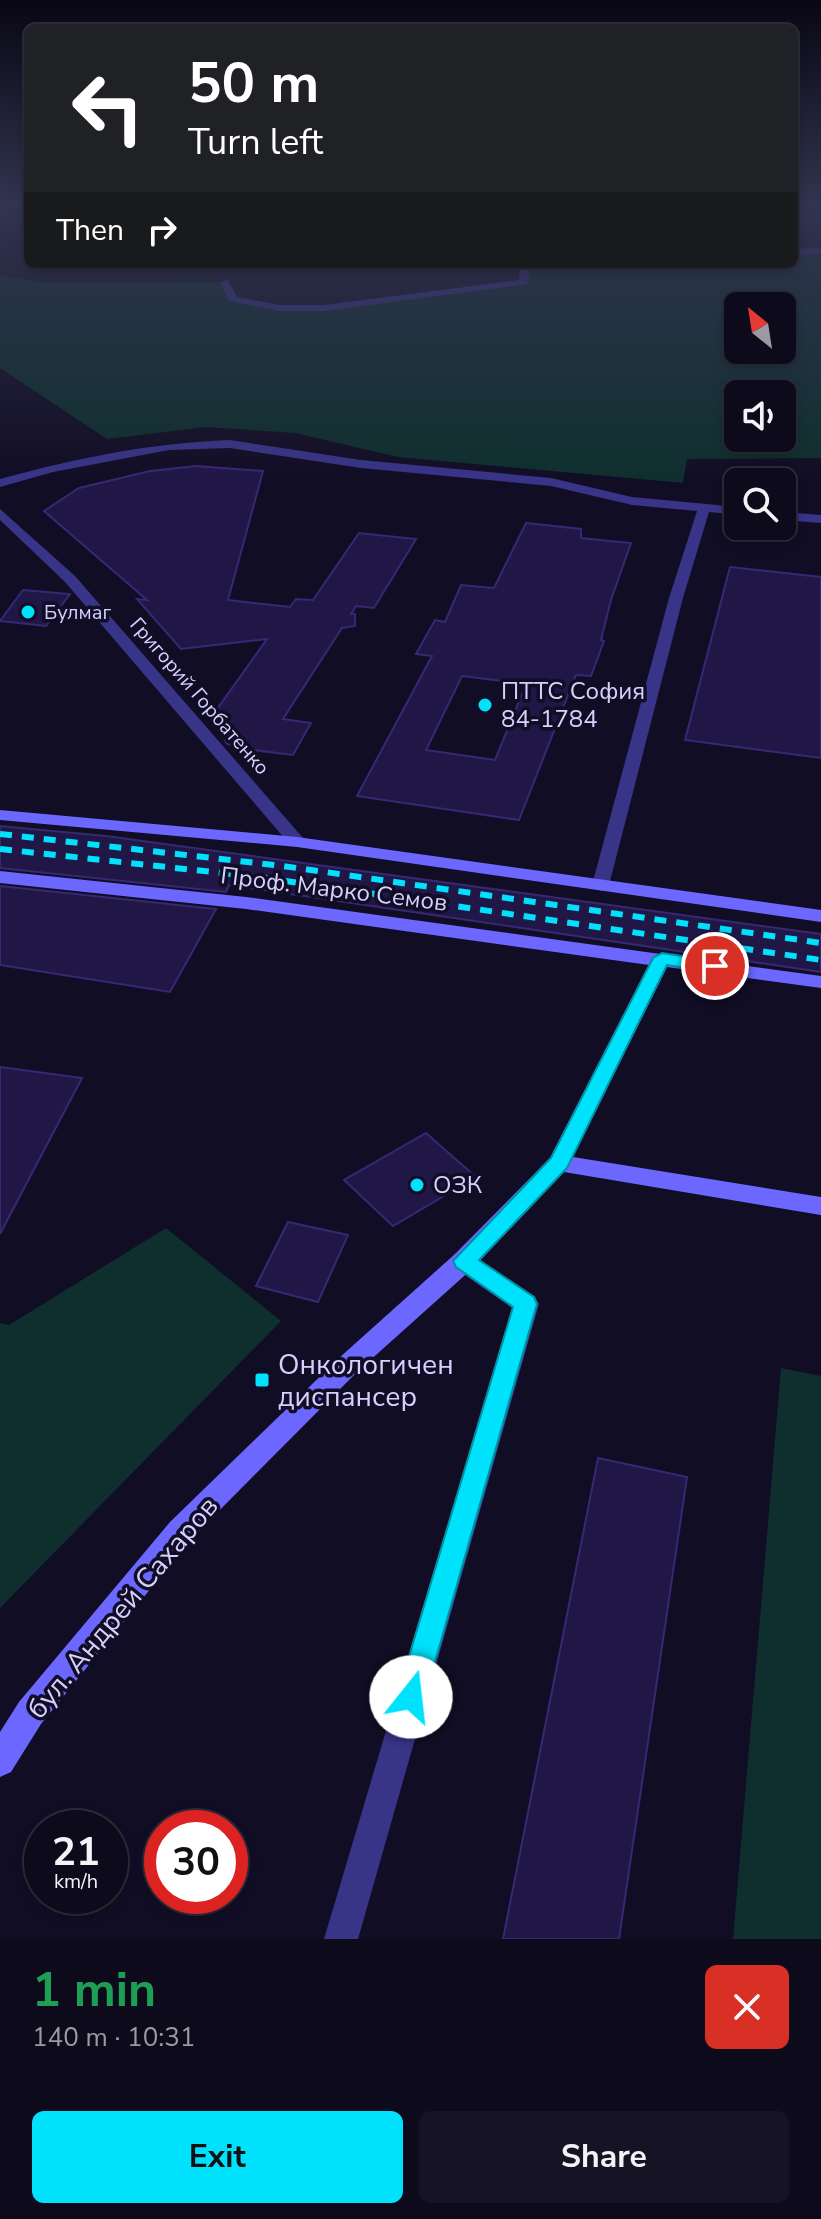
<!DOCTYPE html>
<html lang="en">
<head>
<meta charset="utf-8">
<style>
  :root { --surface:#0d0a1b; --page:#161324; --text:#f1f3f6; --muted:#9a9aa3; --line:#2d2b3a; --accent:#00e1fb }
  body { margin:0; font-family:"Nunito Sans",sans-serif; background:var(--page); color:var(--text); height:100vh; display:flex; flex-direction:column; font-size:30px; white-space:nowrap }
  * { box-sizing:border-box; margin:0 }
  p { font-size:26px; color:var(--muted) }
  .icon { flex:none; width:44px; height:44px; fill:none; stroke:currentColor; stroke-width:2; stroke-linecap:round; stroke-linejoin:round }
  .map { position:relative; height:1939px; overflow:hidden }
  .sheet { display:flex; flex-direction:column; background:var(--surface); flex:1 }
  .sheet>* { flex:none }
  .top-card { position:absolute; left:24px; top:24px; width:774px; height:244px; border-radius:12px; box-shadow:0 4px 12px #0003,0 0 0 2px var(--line); background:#202124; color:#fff; overflow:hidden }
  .needle { width:52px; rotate:330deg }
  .fabs { position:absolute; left:724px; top:292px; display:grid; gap:16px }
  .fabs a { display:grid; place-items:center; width:72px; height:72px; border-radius:12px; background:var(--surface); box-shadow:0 4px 12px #0003,0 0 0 2px var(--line); font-size:40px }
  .speed { position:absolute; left:24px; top:1810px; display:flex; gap:16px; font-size:40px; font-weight:700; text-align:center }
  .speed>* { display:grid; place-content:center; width:104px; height:104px; border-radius:50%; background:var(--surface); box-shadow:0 4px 12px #0003,0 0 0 2px var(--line); line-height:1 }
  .speed small { font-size:20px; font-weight:400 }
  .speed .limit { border:12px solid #d22; background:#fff; color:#111 }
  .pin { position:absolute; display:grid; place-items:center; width:68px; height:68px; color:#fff; margin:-34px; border:4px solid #fff; border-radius:50%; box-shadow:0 2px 8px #0007 }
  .me { position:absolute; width:88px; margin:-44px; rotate:16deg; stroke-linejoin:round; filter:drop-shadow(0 0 6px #0008) }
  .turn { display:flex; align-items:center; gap:28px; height:168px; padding:0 32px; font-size:36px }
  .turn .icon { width:104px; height:104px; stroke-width:2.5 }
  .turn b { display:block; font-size:56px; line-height:68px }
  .then { display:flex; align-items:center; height:76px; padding:0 32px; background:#0003; gap:16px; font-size:30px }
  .round { display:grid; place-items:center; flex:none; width:84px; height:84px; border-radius:12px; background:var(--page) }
  .overview { display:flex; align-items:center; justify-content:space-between; height:136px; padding:0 32px }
  h1 { font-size:48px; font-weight:700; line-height:60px; color:#1e9e55 }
  .action { display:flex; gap:16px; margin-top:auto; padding:16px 32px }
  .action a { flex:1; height:92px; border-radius:12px; background:var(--accent); color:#111; font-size:32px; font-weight:700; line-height:92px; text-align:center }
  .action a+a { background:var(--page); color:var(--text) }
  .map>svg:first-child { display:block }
  .green { fill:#0f2f2e; fill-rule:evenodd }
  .building { fill:#211747; stroke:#372874; stroke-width:2; fill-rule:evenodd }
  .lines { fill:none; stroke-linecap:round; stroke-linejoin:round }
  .street { fill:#383487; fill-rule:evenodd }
  .secondary { fill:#6b67ff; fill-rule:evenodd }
  .rail { stroke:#00e1fb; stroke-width:6; stroke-dasharray:12 10; stroke-linecap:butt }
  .route { fill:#00e1fb; stroke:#0092a3; stroke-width:2 }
  .poi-dot { fill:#00e1fb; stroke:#110d24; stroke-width:3 }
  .labels { text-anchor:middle; stroke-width:7; stroke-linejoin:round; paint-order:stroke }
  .far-poi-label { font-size:20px; fill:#d6d0ff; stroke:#110d24; text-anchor:start }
  .far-street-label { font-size:20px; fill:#d6d0ff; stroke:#110d24 }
  .poi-label { font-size:24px; fill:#d6d0ff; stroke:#110d24; text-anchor:start }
  .street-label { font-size:24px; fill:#d6d0ff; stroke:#110d24 }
  .near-poi-label { font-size:28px; fill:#d6d0ff; stroke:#110d24; text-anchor:start }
  .near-street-label { font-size:28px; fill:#d6d0ff; stroke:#110d24 }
</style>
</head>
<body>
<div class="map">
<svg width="821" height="1939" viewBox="0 0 821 1939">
  <rect width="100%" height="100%" fill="#110d24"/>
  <g class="green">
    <path d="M821,251V458L687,459L683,483L398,457L295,433L206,427L107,439L0,368V275L48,283L225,282L233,299L298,310L524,282L526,264H794V252ZM738,306H782V350H738ZM738,394H782V438H738Z"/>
    <polygon points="166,1228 281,1321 0,1608 0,1323 9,1325"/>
    <polygon points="781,1368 821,1376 821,1939 733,1939"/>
  </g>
  <g class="building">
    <polygon points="196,466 263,471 228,600 290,607 296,599 313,600 359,533 416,539 374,608 356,606 351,614 355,614 355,626 342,628 283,719 311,723 293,755 237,748 226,743 215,712 267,639 181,649 137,599 147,600 44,511 79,488 150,471"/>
    <path d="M526,523L581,529V538L631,543L611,600L601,640L604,641L591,676L576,675L519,820L357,796L432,656L416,654L435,620L445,622L461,585L494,588ZM462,676L526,684L495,760L426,750Z"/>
    <polygon points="730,567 821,577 821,758 685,740"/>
    <polygon points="23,590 70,594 46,626 0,621"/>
    <polygon points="0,826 106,836 821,934 821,972 229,885 226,892 0,868"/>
    <polygon points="0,886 216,909 170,992 0,965"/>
    <polygon points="0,1067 82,1078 0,1234"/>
    <polygon points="426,1133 476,1177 393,1226 344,1180"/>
    <polygon points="288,1222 348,1235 318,1302 256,1286"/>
    <polygon points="598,1458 687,1477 619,1939 503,1939"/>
  </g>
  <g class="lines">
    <g class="street">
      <polygon points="821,248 821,254 794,255 794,249"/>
      <polygon points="521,264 531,264 527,284 324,311 280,311 229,301 220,282 228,280 237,297 280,305 324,305 519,280"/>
      <path d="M230,440L361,460L551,478L632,497L738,507V515L709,512L683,598L608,889L601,891L592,885L669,598L697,511L632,505L551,486L361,468L230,448L169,450L53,472L0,487V479C77,458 150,443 230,440Z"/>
      <polygon points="0,509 75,576 303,838 306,842 303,846 291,846 65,582 0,520"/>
      <polygon points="782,512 821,515 821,523 782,520"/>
      <polygon points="464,1252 535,1297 539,1304 358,1939 324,1939 512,1308 455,1268 452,1261 455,1254"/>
    </g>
    <g class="secondary">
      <polygon points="0,810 297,837 821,910 821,922 297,847 0,820"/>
      <polygon points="0,871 246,897 821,976 821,988 667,967 573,1157 821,1197 821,1215 564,1172 473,1268 357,1372 190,1540 41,1724 11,1772 0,1777 0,1732 19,1702 170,1522 339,1358 455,1254 550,1158 649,965 246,909 0,883"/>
    </g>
    <g class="rail">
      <polyline points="0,834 283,866 821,943"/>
      <polyline points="0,849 259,877 821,960"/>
    </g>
  </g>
  <linearGradient id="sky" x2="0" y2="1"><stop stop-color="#090714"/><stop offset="0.43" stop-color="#323550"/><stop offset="1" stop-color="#323550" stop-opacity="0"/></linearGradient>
  <rect width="821" height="479" fill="url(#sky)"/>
  <polygon class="route" points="662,953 715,961 724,966 715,972 667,965 567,1168 479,1260 534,1297 537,1304 425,1697 421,1707 411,1711 401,1707 397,1697 513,1307 456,1267 453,1261 551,1158 653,958"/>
  <g class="poi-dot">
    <circle cx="28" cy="612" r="8"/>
    <circle cx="485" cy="705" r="8"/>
    <circle cx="417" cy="1185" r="8"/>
    <rect x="254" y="1372" width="16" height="16" rx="4"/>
  </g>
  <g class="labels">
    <g class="far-poi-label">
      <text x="44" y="619">Булмаг</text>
    </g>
    <g class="far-street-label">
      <text transform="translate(200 696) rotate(49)" y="7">Григорий Горбатенко</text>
    </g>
    <g class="poi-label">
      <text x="501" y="699">ПТТС София<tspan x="501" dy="28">84-1784</tspan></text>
      <text x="433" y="1193">ОЗК</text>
    </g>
    <g class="street-label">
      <text transform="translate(334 889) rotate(7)" y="8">Проф. Марко Семов</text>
    </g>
    <g class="near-poi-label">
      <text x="278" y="1374">Онкологичен<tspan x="278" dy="32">диспансер</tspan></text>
    </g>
    <g class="near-street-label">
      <text transform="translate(122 1607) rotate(-50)" y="10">бул. Андрей Сахаров</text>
    </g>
  </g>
</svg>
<div class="fabs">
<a><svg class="needle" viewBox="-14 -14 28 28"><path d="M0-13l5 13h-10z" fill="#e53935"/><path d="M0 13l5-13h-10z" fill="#9a9aa3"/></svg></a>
<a><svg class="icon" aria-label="sound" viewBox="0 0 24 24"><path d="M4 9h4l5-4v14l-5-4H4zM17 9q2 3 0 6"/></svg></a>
<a><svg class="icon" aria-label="search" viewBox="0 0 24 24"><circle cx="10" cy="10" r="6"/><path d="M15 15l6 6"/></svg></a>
</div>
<div class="speed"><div>21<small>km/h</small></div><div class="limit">30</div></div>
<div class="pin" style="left:715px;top:966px;background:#d93025"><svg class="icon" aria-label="arrive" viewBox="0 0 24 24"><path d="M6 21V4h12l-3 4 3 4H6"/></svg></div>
<svg class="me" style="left:411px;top:1697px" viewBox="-20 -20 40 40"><circle r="19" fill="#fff"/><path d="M0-13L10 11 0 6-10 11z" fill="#00e1fb"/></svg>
<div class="top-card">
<div class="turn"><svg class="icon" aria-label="left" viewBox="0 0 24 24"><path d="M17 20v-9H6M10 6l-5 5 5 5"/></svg><div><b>50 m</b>Turn left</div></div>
<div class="then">Then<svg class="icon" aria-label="right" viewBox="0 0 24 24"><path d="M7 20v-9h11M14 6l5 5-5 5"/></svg></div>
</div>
</div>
<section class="sheet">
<div class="overview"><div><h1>1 min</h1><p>140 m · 10:31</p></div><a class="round" style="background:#d93025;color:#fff"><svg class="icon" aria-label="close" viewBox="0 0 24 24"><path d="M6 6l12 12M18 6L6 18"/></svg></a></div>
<div class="action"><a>Exit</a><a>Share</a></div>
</section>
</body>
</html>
